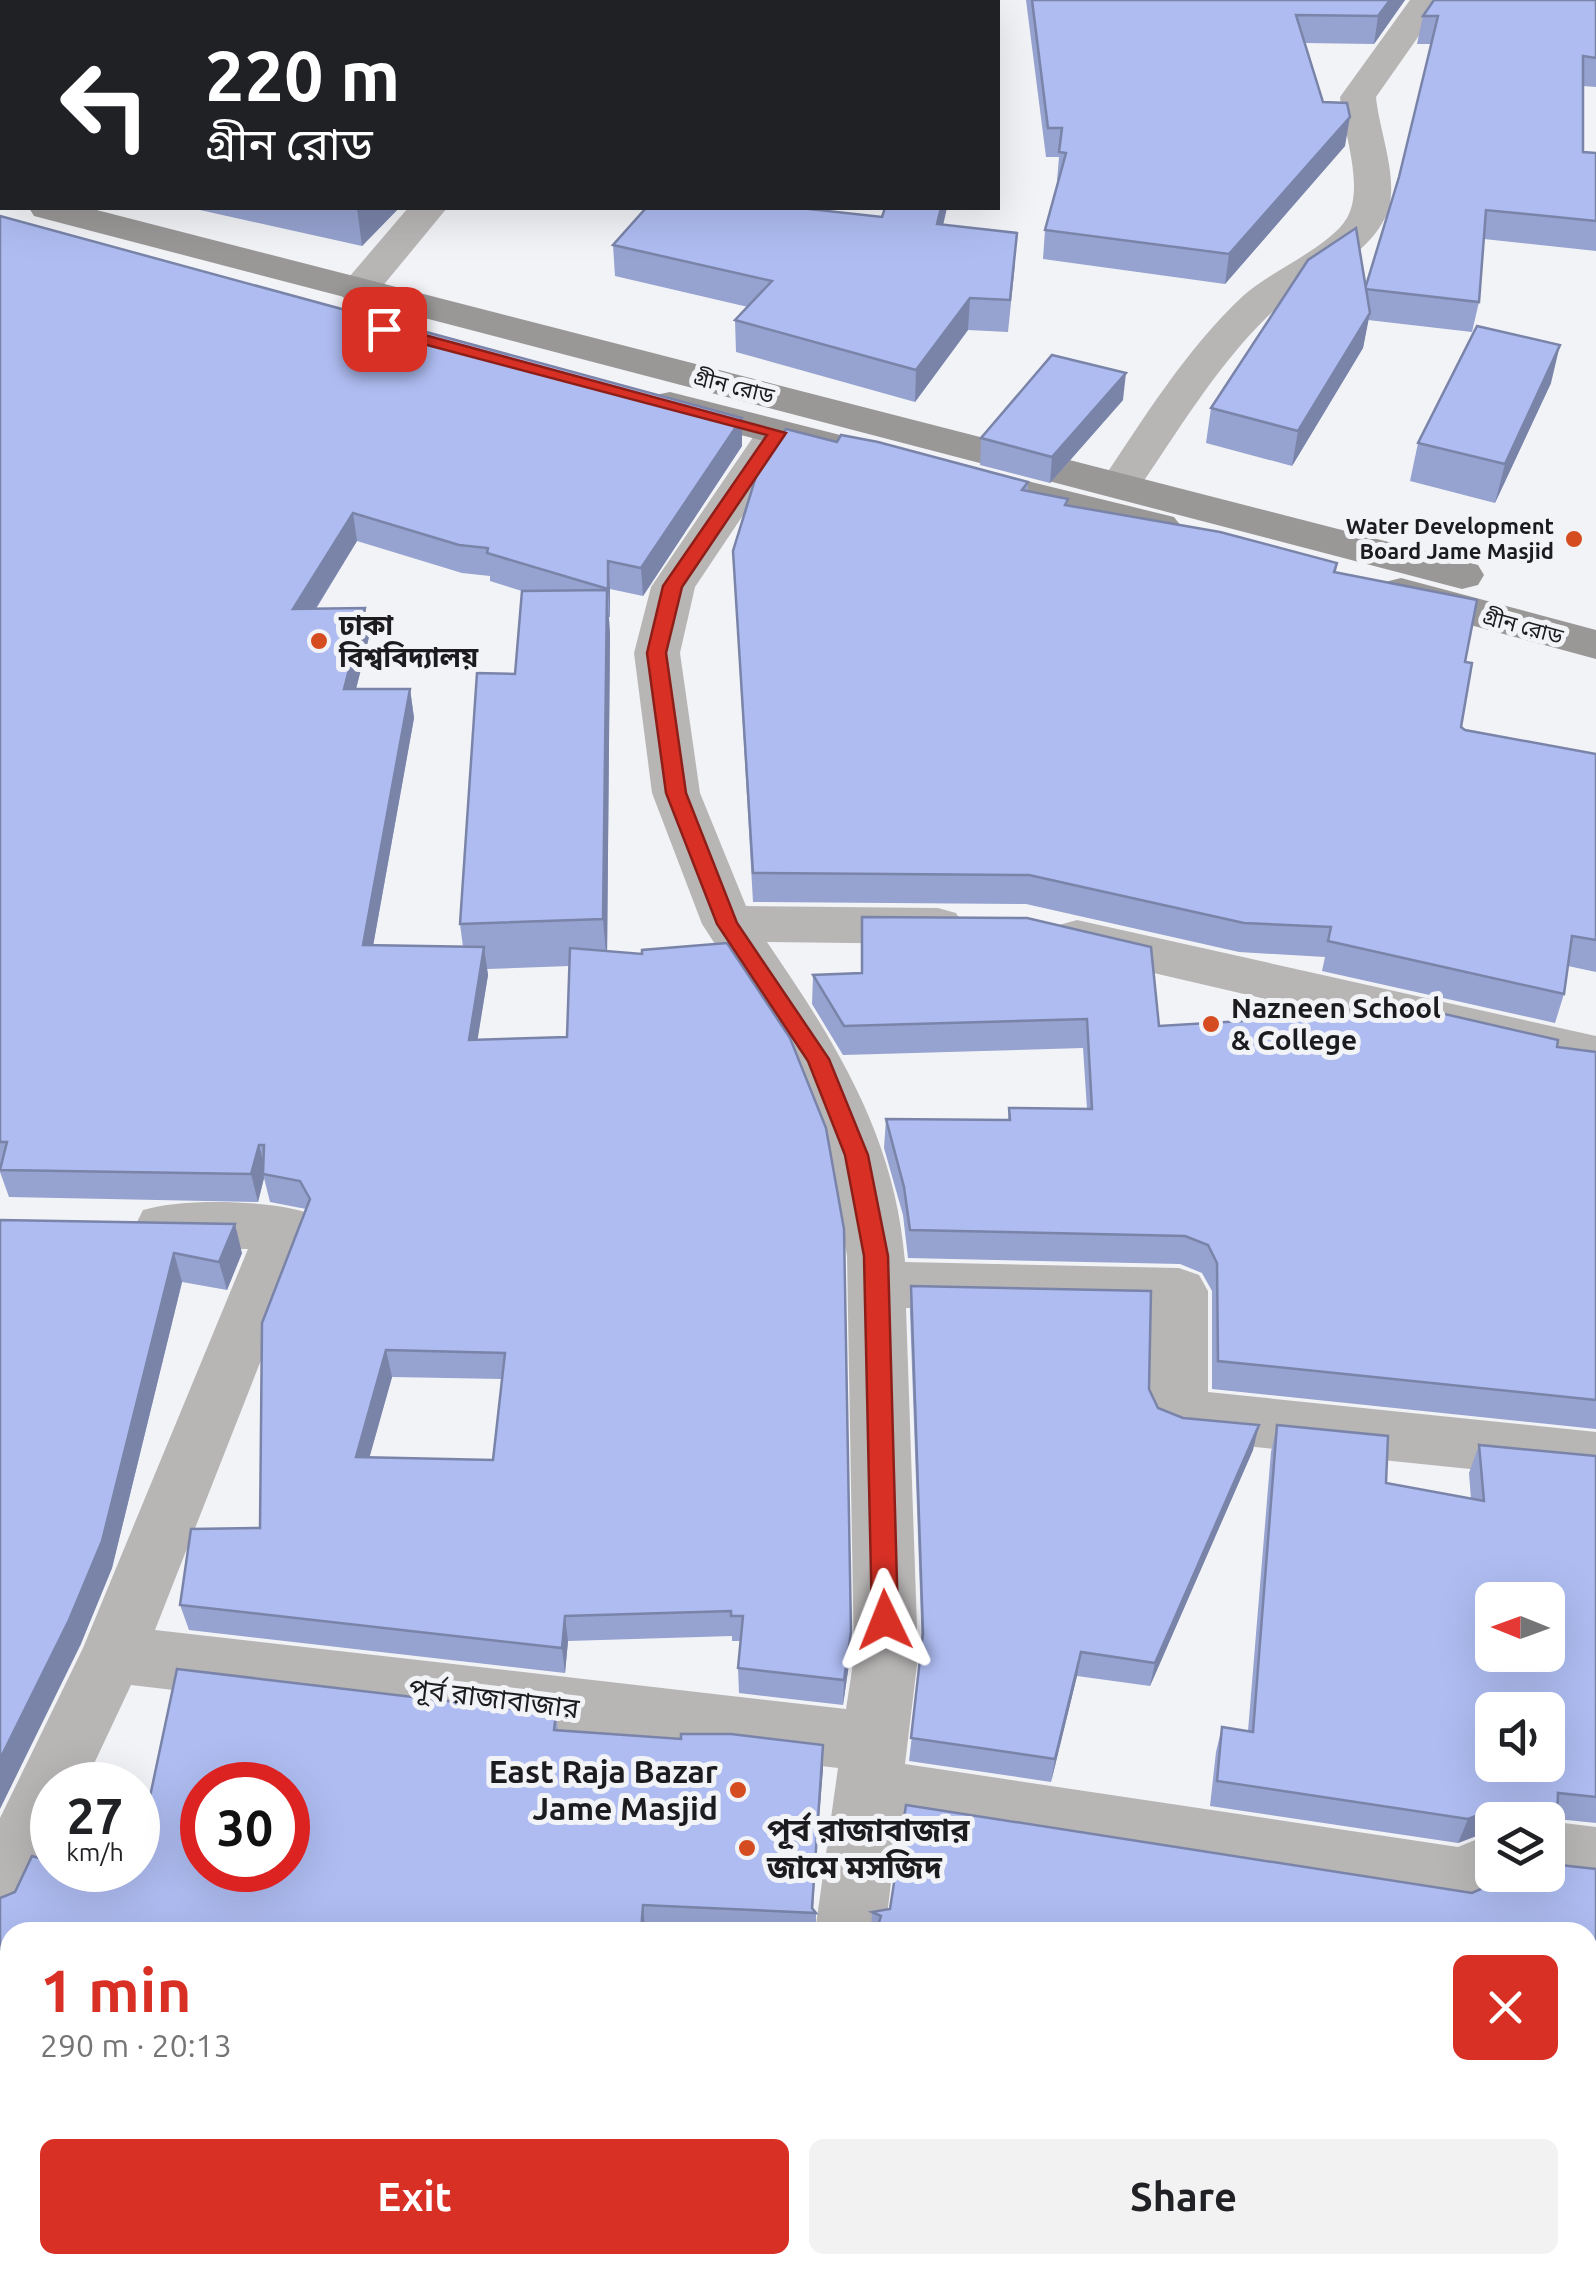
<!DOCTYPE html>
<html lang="en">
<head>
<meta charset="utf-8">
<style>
  :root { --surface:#fff; --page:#f2f2f2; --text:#202124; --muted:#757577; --accent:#d93025 }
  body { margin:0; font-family:Ubuntu,"Noto Sans Bengali",sans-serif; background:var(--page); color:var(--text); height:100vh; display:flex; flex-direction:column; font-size:38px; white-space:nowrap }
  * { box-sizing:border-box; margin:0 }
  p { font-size:32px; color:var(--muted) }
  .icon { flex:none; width:55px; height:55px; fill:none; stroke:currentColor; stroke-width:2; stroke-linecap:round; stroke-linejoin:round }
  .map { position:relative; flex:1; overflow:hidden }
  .drawer { position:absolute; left:0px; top:1922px; width:1598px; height:352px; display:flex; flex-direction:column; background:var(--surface); border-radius:30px 30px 0 0; box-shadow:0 10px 40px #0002 }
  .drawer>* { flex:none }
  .hud { position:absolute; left:0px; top:0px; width:1000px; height:210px; box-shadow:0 10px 40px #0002; background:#202124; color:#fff; overflow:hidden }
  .needle { width:65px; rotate:271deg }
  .buttons { position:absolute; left:1475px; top:1582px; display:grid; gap:20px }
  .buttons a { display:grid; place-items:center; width:90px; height:90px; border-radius:15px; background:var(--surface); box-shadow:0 10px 40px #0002; font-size:50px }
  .speed { position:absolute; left:30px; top:1762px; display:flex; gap:20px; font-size:50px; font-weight:700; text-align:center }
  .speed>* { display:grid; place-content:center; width:130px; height:130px; border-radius:50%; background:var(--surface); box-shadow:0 10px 40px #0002; line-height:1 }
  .speed small { font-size:25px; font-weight:400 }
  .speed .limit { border:15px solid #d22; background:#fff; color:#111 }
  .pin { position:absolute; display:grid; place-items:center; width:85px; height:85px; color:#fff; margin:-42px; border-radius:20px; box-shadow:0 5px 15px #0006 }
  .me { position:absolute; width:110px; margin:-55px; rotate:358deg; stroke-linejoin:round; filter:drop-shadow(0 0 8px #0008) }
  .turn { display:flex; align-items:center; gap:35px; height:210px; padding:0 40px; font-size:45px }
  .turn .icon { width:130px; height:130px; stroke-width:2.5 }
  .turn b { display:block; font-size:70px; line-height:85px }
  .round { display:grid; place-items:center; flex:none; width:105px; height:105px; border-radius:15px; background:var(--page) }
  .headline { display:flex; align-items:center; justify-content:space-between; height:170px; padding:0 40px }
  h1 { font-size:60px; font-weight:600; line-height:75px; color:var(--accent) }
  .primary-button { display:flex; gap:20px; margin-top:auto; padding:20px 40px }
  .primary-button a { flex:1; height:115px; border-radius:15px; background:var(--accent); color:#fff; font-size:40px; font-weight:600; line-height:115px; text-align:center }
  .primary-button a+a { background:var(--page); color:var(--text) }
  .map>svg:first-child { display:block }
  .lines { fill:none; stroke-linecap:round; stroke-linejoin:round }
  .street { fill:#b8b5b5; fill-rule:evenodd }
  .secondary { fill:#9a9797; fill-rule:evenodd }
  .wall { fill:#96a2cf; fill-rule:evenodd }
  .shaded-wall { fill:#7a84a9 }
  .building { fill:#aebcf1; stroke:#7a84a9; stroke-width:2.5; fill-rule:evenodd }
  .route { fill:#d93025; stroke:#8d1f18; stroke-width:2.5 }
  .poi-dot { fill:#d54c21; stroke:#f2f3f7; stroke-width:4 }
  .labels { text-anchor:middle; stroke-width:10; stroke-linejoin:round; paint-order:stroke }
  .far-street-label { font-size:22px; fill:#1c1c1e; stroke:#f2f3f7 }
  .far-poi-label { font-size:22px; font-weight:bold; fill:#1c1c1e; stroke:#f2f3f7; text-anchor:end }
  .poi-label { font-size:28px; font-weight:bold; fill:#1c1c1e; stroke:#f2f3f7; text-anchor:start }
  .street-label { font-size:28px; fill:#1c1c1e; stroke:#f2f3f7 }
  .near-poi-label { font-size:32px; font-weight:bold; fill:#1c1c1e; stroke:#f2f3f7; text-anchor:end }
</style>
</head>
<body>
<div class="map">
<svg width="1596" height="2274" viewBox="0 0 1596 2274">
  <rect width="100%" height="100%" fill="#f2f3f7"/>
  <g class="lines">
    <g class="street">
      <path d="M1410,0H1444L1376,97C1379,132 1402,185 1385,218C1362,264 1303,281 1268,316C1215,368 1177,433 1135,494L1120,498L1105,494L1099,485C1143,420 1185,350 1243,296C1270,271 1330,247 1347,218C1365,186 1343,131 1340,97Z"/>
      <polygon points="408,208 447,208 372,299 344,299 338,291 344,283"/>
      <path d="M777,420L792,424L798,433L695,587L680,653L700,793L746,906L938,908L956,913L964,926L956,939L938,944L767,942C836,1043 895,1136 905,1262L1179,1268L1199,1275L1208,1291V1392L1596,1432V1482L1178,1439L1157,1432L1148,1414L1150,1313L906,1308L918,1657L905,1764L1458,1847L1492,1833V1875H1522L1516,1888L1462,1913L898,1825L885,1932H815L838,1768L131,1685L84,1785H52V1854L24,1914L0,1924V1818L83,1648L248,1249L163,1248L143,1242L135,1226L143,1210C182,1198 266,1200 305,1212L313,1228L155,1630L846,1709L854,1657L847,1256L829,1155L793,1064L702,924L652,793L634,653L651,587L762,424Z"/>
      <polygon points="1077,920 1596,1036 1596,1076 1059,951 1051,938 1059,925"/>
      <polygon points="1548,1821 1596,1827 1596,1891 1548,1885 1524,1876 1548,1875"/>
      <polygon points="735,2265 811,2265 809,2274 733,2274"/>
    </g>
    <g class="secondary">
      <polygon points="29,208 89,208 1478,565 1484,575 1478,585 1462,589 34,216"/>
      <polygon points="670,392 868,442 874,451 868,460 853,464 655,413 649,404 655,395"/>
      <polygon points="995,473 1174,517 1181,526 1174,535 1159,539 980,495 974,486 980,477"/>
      <polygon points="1401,578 1596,630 1596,659 1385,602 1379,592 1385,582"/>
    </g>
  </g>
  <g class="wall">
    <polygon points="0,0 558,0 556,2 2,2 2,126 0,126"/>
    <polygon points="1026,0 1405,0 1374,44 1304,43 1323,102 1345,146 1225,284 1043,259 1045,230 1058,181 1057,181 1059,157 1046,157"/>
    <polygon points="1596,0 1596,87 1583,86 1583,152 1596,153 1596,251 1484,239 1479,302 1472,332 1368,320 1363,348 1292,466 1206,443 1211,408 1365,287 1399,177 1431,44 1417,44 1423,16"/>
    <polygon points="191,208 399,208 362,246"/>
    <polygon points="635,208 800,208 943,225 1015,264 1008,332 968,330 915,402 736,352 735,320 748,307 615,276 613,245 645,209"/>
    <path d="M0,216L742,418V446L643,596L610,589V617H609L610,635L607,951L850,1657L843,1705L739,1693L738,1668L741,1641H732V1636L568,1641L565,1673L189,1630L180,1605L260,1528L306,1209L270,1202L264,1178L258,1202L9,1197L0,1172ZM357,541L462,573L490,576V581L522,591L515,674L460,924L463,947L373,946L414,718L410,689H356L369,637L316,609ZM569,966L567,1037L477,1040L488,975L487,969ZM392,1377L502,1379L493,1460L369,1458Z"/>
    <polygon points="1551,383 1495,503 1410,481 1418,443"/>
    <polygon points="1123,400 1050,483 980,465 981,438"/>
    <polygon points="837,442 1028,482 1028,491 1068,499 1067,505 1337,563 1336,572 1465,662 1461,727 1465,730 1596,754 1596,972 1568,966 1564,994 1555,1023 1322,971 1325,957 1239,952 1026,904 753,902 733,551"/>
    <polygon points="813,975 1159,1026 1557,1047 1596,1052 1596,1429 1212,1389 1212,1291 1202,1273 1180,1264 908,1258 903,1215 884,1148 886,1119 1008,1120 1009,1108 1087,1109 1083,1048 843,1055 812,1004"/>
    <polygon points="0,1220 242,1253 227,1290 182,1282 112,1568 80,1646"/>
    <polygon points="911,1286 1149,1389 1158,1408 1253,1450 1150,1686 1077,1676 1051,1782 909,1761 922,1649 910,1312"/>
    <polygon points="1277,1425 1386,1483 1471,1499 1469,1473 1479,1445 1596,1456 1596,1823 1557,1819 1556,1847 1550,1861 1560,1865 1596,1869 1596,2058 1588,2054 1588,1932 871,1932 872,1912 1472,1893 1548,1875 1548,1820 1492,1820 1492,1830 1458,1843 1210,1806 1216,1752 1222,1727 1248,1731 1271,1452"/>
    <path d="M177,1669L556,1714L558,1730L681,1739V1734H731L823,1745L813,1909L816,1913V1932H725L645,1929V1932H10V2265H756V2274H0V1898L15,1892L32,1856L52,1862V1870H80L92,1873V1870H138V1805L148,1806ZM202,1785H288V1870H202Z"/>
  </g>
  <g class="shaded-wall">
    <polygon points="506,0 558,0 556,2 504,2"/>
    <polygon points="1390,0 1405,0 1374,44 1378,16"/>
    <polygon points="1350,117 1345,146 1225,284 1229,254"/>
    <polygon points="357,208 399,208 362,246"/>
    <polygon points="941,208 947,208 936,256 937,224"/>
    <polygon points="970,298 968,330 915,402 916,370"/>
    <polygon points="1370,313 1363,348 1292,466 1298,431"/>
    <polygon points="1560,345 1551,383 1495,503 1505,464"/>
    <polygon points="1126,373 1123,400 1050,483 1052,457"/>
    <polygon points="742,418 742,446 643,596 641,568"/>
    <polygon points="353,513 357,541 298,637 293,609"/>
    <polygon points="608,561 610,589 610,617 608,589"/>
    <polygon points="607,590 610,635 607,965 603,919"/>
    <polygon points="365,608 369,637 349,717 344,689"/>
    <polygon points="410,689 414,718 368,974 363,945"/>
    <polygon points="484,947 488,975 473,1068 469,1040"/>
    <polygon points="259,1145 266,1172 263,1174 264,1178 258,1202 251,1174"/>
    <polygon points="235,1224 242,1253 227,1290 219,1262"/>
    <polygon points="174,1253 182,1282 112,1568 80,1646 0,1809 0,1759"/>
    <polygon points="386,1350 392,1377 362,1484 356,1457"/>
    <polygon points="1259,1425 1253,1450 1150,1686 1155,1663"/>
    <polygon points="565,1616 568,1641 565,1673 562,1648"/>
    <polygon points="851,1632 850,1657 843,1705 844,1680"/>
    <polygon points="1081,1652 1077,1676 1051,1782 1055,1759"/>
    <polygon points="823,1745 823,1770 811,1913"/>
    <polygon points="1505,1805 1499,1820 1492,1820 1492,1830 1458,1843 1468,1819"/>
    <polygon points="643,1905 645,1929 645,1932 641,1932"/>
  </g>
  <g class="building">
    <polygon points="0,0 506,0 504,2 2,2 2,71 0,71"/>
    <polygon points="834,0 989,0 988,2 834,2"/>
    <polygon points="1032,0 1390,0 1378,16 1296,15 1323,102 1347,103 1350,117 1229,254 1045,230 1066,153 1059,152 1062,128 1048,128"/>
    <polygon points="1434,0 1596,0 1596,58 1583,56 1583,152 1596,153 1596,221 1486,210 1479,302 1365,289 1399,177 1438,16 1423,16"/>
    <polygon points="646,208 800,208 882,217 885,208 941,208 937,224 1017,233 1010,300 970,298 916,370 735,320 772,281 613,245"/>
    <path d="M0,216L742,418L641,568L608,561V589L487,553L488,548L459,545L353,513L293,609L365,608L344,689H410L363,945L484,947L469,1040L567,1037L570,948L642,954V950L727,943L790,1038L826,1128L844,1229L851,1632L844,1680L738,1668L743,1616H731V1611L565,1616L562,1648L180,1605L191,1529L260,1528L262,1323L310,1199L300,1181L263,1174L264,1145H259L251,1174L0,1170L7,1142H0ZM386,1350L505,1353L493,1460L356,1457Z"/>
    <polygon points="1356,228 1370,313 1298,431 1211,408 1308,260"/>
    <polygon points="1477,326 1560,345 1505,464 1418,443"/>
    <polygon points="1052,355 1126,373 1052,457 981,438"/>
    <polygon points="786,429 837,442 841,435 878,442 1028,482 1022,490 1068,499 1065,505 1220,532 1337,563 1334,572 1477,600 1465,662 1472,663 1461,727 1465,730 1596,754 1596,940 1572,936 1564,994 1328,941 1331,927 1244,923 1029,875 753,873 733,551 758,470"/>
    <polygon points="607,590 603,919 460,924 477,673 515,674 522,591"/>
    <polygon points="862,917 1027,918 1151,947 1159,1026 1427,1010 1558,1040 1557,1047 1596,1052 1596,1400 1218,1361 1217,1263 1208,1245 1185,1236 910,1230 904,1187 886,1119 1010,1120 1009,1108 1092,1109 1087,1019 844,1026 813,975 862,973"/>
    <polygon points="0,1220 235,1224 219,1262 174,1253 102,1541 69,1620 0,1759"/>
    <polygon points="911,1286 1151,1291 1149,1389 1158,1408 1183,1418 1259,1425 1155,1663 1081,1652 1055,1759 911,1738 923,1633"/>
    <path d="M1277,1425L1388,1436L1386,1483L1484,1501L1479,1445L1596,1456V1797L1558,1793L1556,1847H1548V1820H1506L1505,1805L1468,1819L1217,1781L1222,1727L1253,1732ZM1492,1600H1548V1655H1492ZM1492,1710H1548V1765H1492Z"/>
    <path d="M177,1669L556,1714L554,1730L681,1739V1734H731L823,1745L812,1908L816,1913L643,1905L641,1932H10V2265H754L753,2274H0V1898L15,1892L32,1856L52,1862V1870H80L92,1873V1870H138V1805L148,1806ZM202,1785H288V1870H202Z"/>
    <polygon points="906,1805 1472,1893 1512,1875 1548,1875 1548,1860 1560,1865 1596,1869 1596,2029 1588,2026 1588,1932 876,1932 881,1916 872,1912 890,1909"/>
    <polygon points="1588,2189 1596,2191 1596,2274 810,2274 813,2265 1588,2265"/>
  </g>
  <polygon class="route" points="384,324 786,433 682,587 666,653 686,793 737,923 829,1059 868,1155 888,1256 898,1620 894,1628 876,1628 872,1620 864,1256 845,1155 808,1061 717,924 666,793 647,653 663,586 767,435 378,332 378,325"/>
  <g class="poi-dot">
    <circle cx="1574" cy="539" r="10"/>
    <circle cx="319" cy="641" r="10"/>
    <circle cx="1211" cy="1024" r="10"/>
    <circle cx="738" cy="1790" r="10"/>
    <circle cx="747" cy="1848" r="10"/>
  </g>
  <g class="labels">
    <g class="far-street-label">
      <text transform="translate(734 386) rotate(14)" y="8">গ্রীন রোড</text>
      <text transform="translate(1523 626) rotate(15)" y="8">গ্রীন রোড</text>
    </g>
    <g class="far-poi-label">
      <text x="1554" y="534">Water Development<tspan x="1554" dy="25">Board Jame Masjid</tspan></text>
    </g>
    <g class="poi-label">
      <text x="339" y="635">ঢাকা<tspan x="339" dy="32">বিশ্ববিদ্যালয়</tspan></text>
      <text x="1231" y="1018">Nazneen School<tspan x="1231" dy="32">&amp; College</tspan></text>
    </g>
    <g class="street-label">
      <text transform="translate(494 1698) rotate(7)" y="10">পূর্ব রাজাবাজার</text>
    </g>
    <g class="near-poi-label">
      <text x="718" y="1783">East Raja Bazar<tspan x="718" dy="37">Jame Masjid</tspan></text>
      <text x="767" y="1841" text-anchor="start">পূর্ব রাজাবাজার<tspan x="767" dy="37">জামে মসজিদ</tspan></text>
    </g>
  </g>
</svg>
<div class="buttons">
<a><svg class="needle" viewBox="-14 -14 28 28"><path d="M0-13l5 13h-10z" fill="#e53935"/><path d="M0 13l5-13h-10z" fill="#757577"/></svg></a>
<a><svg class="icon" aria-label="sound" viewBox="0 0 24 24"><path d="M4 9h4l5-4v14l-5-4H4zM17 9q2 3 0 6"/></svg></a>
<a><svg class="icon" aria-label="layers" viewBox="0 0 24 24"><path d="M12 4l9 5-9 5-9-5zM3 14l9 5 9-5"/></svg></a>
</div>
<div class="speed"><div>27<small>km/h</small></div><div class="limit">30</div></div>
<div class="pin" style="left:384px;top:329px;background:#d93025"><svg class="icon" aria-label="arrive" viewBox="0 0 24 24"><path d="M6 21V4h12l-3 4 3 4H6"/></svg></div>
<svg class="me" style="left:885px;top:1620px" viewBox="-20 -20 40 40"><path d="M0-17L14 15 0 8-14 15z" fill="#d93025" stroke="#fff" stroke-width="4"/></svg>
<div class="hud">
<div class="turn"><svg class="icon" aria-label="left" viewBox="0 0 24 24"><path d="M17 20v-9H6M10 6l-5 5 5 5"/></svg><div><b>220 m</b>গ্রীন রোড</div></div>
</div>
<section class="drawer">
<div class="headline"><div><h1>1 min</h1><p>290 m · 20:13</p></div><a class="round" style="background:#d93025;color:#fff"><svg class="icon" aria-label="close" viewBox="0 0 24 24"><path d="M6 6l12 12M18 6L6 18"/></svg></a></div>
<div class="primary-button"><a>Exit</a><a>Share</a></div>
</section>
</div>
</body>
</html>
